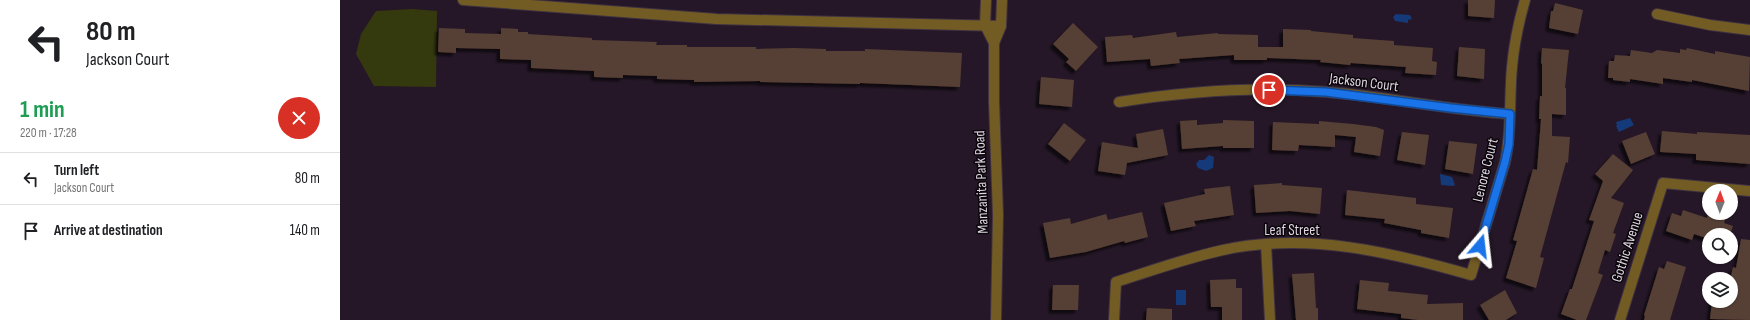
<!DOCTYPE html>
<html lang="en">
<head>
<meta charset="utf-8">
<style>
  :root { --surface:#fff; --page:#f6f6f6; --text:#202124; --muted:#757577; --line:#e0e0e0 }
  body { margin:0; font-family:"Sofia Sans Condensed",sans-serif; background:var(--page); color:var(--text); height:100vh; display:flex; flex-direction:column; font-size:15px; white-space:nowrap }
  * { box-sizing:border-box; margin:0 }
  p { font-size:13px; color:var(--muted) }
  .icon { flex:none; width:22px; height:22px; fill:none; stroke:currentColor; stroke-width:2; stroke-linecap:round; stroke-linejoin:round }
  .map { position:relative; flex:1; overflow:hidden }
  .details { display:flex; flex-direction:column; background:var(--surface); width:340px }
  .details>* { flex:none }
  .hud { background:#fff; color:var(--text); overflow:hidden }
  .needle { width:26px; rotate:1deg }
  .fabs { position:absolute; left:1362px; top:184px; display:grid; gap:8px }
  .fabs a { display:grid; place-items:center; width:36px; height:36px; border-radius:50%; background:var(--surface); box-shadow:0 1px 3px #0004; font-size:20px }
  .pin { position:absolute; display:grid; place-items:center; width:34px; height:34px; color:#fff; margin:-17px; border:2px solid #fff; border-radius:50%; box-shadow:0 1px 4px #0007 }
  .me { position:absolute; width:44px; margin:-22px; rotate:17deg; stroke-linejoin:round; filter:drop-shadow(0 0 3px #0008) }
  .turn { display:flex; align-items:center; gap:14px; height:84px; padding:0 20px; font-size:18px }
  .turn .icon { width:52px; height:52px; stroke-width:2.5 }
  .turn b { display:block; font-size:28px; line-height:34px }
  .round { display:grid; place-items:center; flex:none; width:42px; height:42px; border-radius:21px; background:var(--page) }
  .head { display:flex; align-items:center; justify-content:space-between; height:68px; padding:0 20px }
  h1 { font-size:24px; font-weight:700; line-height:30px; color:#1e9e55 }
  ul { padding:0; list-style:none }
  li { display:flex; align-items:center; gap:12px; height:52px; padding:0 20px; border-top:1px solid var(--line) }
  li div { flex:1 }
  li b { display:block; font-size:15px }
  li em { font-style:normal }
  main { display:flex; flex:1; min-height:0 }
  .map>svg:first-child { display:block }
  .green { fill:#35390e }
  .water { fill:#153a79 }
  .building { fill:#563f34; filter:url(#shadow) }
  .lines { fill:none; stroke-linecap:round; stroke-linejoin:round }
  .minor-casing { stroke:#3f3241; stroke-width:12 }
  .minor { stroke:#735c24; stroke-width:10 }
  .route-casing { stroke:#114b97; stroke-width:10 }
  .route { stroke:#1a73e8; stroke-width:7 }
  .labels { text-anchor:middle; stroke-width:3; stroke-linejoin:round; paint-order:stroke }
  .street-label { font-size:15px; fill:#ded5e0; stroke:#0a050b }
</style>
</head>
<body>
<main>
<section class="details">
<div class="hud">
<div class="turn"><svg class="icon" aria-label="left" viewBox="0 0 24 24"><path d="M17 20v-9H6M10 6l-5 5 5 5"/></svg><div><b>80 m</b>Jackson Court</div></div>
</div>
<div class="head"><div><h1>1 min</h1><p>220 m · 17:28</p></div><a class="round" style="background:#d93025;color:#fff"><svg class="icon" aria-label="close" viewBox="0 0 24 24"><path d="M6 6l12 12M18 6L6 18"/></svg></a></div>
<ul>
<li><svg class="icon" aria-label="left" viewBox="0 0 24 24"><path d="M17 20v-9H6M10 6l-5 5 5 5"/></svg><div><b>Turn left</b><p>Jackson Court</p></div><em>80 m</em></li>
<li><svg class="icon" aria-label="arrive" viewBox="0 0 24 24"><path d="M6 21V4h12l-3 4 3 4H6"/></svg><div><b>Arrive at destination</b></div><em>140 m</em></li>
</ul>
</section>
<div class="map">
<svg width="1410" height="320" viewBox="0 0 1410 320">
  <defs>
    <filter id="shadow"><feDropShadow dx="-3.5" dy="3.5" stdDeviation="1" flood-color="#0009"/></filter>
  </defs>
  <rect width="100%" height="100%" fill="#251727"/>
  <polygon class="green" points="72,9 97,11 96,87 34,86 16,54 21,34 36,11"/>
  <g class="water">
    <polygon points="1056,14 1070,15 1072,19 1068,20 1068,23 1055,21 1053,17"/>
    <polygon points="1290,118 1294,125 1279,132 1276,126 1277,125 1276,122"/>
    <polygon points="869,155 874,157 873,168 866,171 858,168 856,164 859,160 864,160"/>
    <polygon points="1100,174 1112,177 1115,185 1113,186 1101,185"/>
    <rect x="836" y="290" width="10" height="15"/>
  </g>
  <g class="building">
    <polygon points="1128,0 1155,0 1154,18 1128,16"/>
    <polygon points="1215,3 1243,10 1238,34 1209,28 1211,11 1213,11"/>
    <polygon points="733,23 758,47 736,71 726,62 729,59 713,44"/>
    <polygon points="99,28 125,29 125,33 161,34 161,28 178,29 178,32 188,32 188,34 252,38 252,40 317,42 316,45 347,45 347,47 416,47 416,49 454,48 486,49 486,51 525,51 525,49 622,53 620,87 520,83 520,84 420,82 420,81 354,82 354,80 317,79 317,76 283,75 283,78 254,77 254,71 191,68 191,60 160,59 160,49 116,48 116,53 98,52"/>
    <polygon points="943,29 971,30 971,31 1013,35 1013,38 1054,41 1054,45 1093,48 1092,61 1097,62 1096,75 1065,73 1066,67 1011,63 1010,65 980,62 981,60 927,58 927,60 894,60 894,55 839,59 840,63 811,66 810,59 767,62 765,37 792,35 793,38 836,32 837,37 878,33 878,34 918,35 918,47 943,47"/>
    <polygon points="1119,47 1145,49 1144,79 1117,76"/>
    <polygon points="1202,48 1229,50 1225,88 1226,88 1226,115 1212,114 1212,136 1230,137 1228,163 1226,162 1200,257 1204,258 1196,288 1166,278 1177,241 1173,240 1193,169 1197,170 1201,119 1199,119 1200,96 1202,96 1202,64 1201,63"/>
    <polygon points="1347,48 1375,54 1375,51 1410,57 1409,91 1352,80 1352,82 1323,78 1323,84 1290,79 1290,82 1273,80 1273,78 1268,78 1269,61 1274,61 1275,55 1290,56 1291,50 1312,53 1317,50 1340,53 1340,49 1346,50"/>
    <polygon points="701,77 734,80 732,107 699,104"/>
    <polygon points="857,120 857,125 883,123 883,120 914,121 914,148 883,148 883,146 842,149 840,121"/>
    <polygon points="979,121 1013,124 1036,127 1044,130 1040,156 1014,152 1016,137 995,135 995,147 959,145 958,151 932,150 933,122 979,124"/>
    <polygon points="724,123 746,140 730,161 708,144"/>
    <polygon points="823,129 828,155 787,163 785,175 758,171 762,142 798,148 796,134"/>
    <polygon points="1322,131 1357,134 1357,132 1410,135 1410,164 1356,160 1356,154 1320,152"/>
    <polygon points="1062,132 1089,135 1085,165 1057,160"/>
    <polygon points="1306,132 1315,154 1291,164 1282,141"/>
    <polygon points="1109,141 1137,144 1133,174 1105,169"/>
    <polygon points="1273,154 1293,170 1271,198 1284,203 1273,233 1276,234 1270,252 1265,250 1258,273 1263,275 1246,320 1237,320 1221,314 1230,289 1232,289 1254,221 1249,220 1263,181 1255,174"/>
    <polygon points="942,183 942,185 982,188 980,214 950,211 916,213 914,185"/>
    <polygon points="890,186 894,215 854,221 856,226 831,231 824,203 865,194 864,189"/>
    <polygon points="1007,190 1076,198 1076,204 1113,208 1109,238 1081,233 1081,230 1044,223 1045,219 1005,215"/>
    <polygon points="1343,210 1367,218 1368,213 1386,218 1384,223 1393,226 1390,235 1369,235 1369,239 1354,234 1352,240 1326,231 1332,213 1341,216"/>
    <polygon points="802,212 808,237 785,243 784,241 746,252 710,258 703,223 730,218 731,224 766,214 768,220"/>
    <polygon points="1401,239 1410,240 1410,320 1370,319 1372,301 1391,301 1391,276 1393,267 1396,268"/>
    <polygon points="1327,261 1346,267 1330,320 1304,320 1305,316 1304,315 1319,267 1324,269"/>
    <polygon points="974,273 976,308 978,308 978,320 956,320 952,274"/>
    <polygon points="896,279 896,288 902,288 902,320 882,320 882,307 871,307 870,280"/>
    <polygon points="1020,280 1049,283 1048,291 1088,295 1087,304 1123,303 1123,320 1078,320 1061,318 1061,314 1017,309"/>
    <polygon points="713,285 739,285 738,310 712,310"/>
    <polygon points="1165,290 1177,313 1166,320 1149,320 1140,305"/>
    <polygon points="807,308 832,309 832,320 806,320"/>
  </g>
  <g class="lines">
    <defs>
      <g id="minor">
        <polyline points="123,0 377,19 661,26"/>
        <polyline points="646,0 645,25 654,43"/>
        <polyline points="1317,14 1370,25 1410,30"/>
        <path d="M779,102C847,91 918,86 987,92C1048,97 1109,110 1170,114"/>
        <polyline points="926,244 930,320"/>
        <polyline points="656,320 658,215 654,101 654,43 661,26 662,0"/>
        <path d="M774,320L776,282C811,271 846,258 883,250C967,232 1051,252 1131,275L1165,162C1172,131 1169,98 1172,67C1174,44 1179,21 1185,0"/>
        <polyline points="1280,320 1323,183 1410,191"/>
      </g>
    </defs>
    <use href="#minor" class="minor-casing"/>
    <use href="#minor" class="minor"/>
  </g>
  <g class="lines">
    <defs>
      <polyline id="route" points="929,90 986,92 1111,108 1170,114 1169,144 1165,162 1140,246"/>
    </defs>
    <use href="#route" class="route-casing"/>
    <use href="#route" class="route"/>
  </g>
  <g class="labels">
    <g class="street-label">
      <text transform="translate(1024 82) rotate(7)" y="5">Jackson Court</text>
      <text transform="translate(1145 170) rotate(-76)" y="5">Lenore Court</text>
      <text transform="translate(641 182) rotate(-92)" y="5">Manzanita Park Road</text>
      <text x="952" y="235">Leaf Street</text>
      <text transform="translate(1287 247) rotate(-72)" y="5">Gothic Avenue</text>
    </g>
  </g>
</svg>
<div class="fabs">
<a><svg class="needle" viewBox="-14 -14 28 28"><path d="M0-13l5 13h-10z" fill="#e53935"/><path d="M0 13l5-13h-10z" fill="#757577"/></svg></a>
<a><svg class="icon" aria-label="search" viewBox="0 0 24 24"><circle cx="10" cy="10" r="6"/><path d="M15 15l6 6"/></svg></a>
<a><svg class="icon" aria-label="layers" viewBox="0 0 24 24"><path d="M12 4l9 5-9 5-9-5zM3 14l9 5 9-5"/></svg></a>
</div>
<div class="pin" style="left:929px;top:90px;background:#d93025"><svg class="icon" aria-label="arrive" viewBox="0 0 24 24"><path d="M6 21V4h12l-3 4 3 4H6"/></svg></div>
<svg class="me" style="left:1140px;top:246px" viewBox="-20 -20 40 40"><path d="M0-17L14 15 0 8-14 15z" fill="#1a73e8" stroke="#fff" stroke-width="4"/></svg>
</div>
</main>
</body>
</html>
